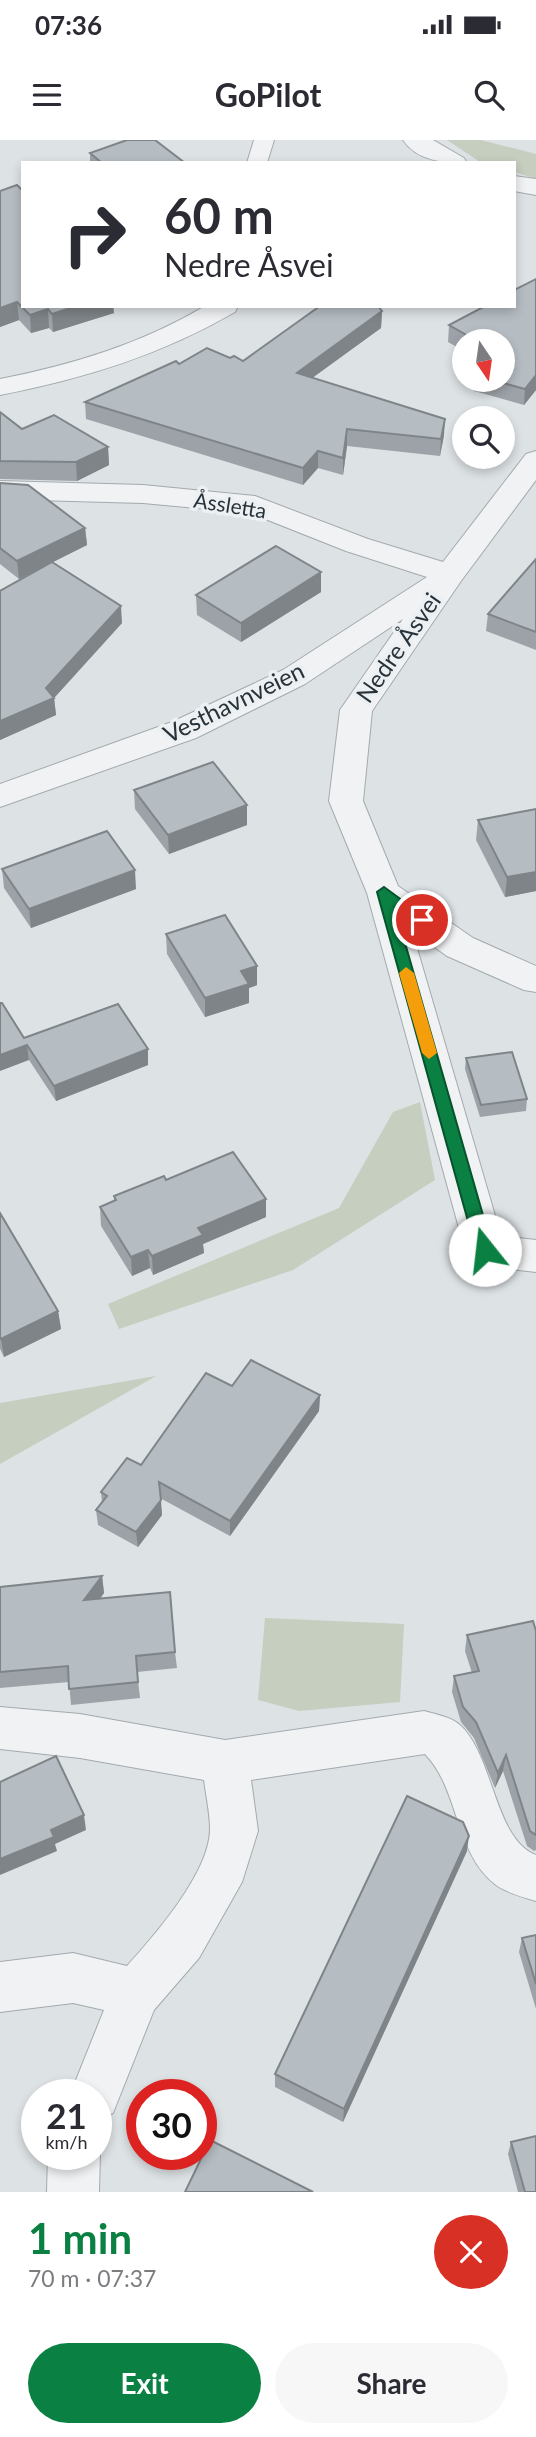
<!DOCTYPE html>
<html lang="en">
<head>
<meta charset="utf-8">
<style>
  :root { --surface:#fff; --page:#f7f7f7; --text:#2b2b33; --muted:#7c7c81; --accent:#0b8043 }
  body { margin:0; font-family:Lato,sans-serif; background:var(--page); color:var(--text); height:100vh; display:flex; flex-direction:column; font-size:26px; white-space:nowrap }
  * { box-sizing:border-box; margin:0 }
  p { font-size:23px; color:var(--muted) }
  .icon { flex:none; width:38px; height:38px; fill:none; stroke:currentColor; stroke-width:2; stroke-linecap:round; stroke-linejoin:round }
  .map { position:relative; height:2052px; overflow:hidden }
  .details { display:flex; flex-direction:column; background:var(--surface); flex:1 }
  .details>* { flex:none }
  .guide { position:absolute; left:21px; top:21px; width:495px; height:147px; border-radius:0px; box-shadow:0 4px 10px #0003; background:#fff; color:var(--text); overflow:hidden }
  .needle { width:46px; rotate:167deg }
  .buttons { position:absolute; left:452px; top:189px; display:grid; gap:14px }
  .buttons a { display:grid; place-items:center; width:63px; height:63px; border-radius:50%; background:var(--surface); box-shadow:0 4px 10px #0003; font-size:35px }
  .speed { position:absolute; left:21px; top:1939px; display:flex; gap:14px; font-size:35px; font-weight:700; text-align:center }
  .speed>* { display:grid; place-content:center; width:91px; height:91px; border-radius:50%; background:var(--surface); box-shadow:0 4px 10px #0003; line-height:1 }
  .speed small { font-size:18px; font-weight:400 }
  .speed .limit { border:10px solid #d22; background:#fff; color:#111 }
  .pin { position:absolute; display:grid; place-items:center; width:60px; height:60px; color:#fff; margin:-30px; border:4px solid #fff; border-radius:50%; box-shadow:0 2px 7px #0007 }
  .me { position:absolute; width:77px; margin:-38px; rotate:344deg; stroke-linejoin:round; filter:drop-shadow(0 0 5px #0008) }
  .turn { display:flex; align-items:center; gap:24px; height:147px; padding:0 28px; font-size:32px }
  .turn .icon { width:91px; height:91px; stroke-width:2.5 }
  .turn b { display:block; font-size:49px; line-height:60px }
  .round { display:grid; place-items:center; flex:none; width:74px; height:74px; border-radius:37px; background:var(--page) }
  .headline { display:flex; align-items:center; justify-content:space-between; height:119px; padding:0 28px }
  h1 { font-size:42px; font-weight:700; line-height:52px; color:var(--accent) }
  .primary-button { display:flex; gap:14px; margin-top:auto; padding:14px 28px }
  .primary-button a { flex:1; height:80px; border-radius:42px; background:var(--accent); color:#fff; font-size:28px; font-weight:700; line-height:80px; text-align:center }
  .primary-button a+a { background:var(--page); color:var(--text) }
  .status { display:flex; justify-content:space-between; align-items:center; height:49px; padding:0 35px; background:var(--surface); direction:ltr }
  .status svg { height:19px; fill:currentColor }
  header { display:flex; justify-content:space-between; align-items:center; height:91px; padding:0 28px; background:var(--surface); font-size:32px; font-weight:700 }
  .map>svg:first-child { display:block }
  .green { fill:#c5cebf }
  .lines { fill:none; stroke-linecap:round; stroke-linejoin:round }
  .service-casing { stroke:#a3aaae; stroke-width:2 }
  .minor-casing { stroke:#a3aaae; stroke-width:2 }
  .service { fill:#f0f2f4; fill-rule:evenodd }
  .minor { fill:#f0f2f4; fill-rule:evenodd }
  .wall { fill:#9ca2a7 }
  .shaded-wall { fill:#7f8488 }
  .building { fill:#b5bcc2; stroke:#7f8488; stroke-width:2 }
  .route { fill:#0b8043; stroke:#07532c; stroke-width:2 }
  .slow { fill:#f59e0b }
  .labels { text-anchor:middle; stroke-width:7; stroke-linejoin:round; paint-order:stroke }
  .far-street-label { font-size:21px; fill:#28323a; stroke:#ecf0f3 }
  .street-label { font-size:24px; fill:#28323a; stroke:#ecf0f3 }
</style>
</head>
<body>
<div class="status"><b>07:36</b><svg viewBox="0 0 49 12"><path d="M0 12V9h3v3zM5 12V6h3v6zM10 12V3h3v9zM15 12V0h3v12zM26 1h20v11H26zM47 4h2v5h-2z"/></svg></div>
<header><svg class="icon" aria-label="menu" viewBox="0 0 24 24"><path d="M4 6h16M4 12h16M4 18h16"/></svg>GoPilot<svg class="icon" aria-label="search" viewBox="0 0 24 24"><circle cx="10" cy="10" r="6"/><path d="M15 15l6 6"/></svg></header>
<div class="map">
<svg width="536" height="2052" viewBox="0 0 536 2052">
  <rect width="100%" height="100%" fill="#dde2e5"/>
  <g class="green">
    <polygon points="447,0 481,0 536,14 536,39 515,32 514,23 480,22"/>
    <polygon points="420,962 435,1040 293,1130 119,1189 108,1164 339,1068 393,972"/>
    <polygon points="156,1236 0,1324 0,1263"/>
    <polygon points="265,1478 404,1484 400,1562 299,1571 258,1560"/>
  </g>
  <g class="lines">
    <defs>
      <polygon id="service" points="254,0 274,0 267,23 247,23"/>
      <g id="minor">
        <path d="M403,0H433L464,18L467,23C444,23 417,21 403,0Z"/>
        <polygon points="514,36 536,39 536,55 514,51"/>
        <path d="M205,166H238L235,172C161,215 83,239 0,255V239C72,225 141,204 205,166Z"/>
        <polygon points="536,311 536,340 461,441 372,571 363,661 398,746 473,798 536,826 536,852 524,850 447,816 412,791 501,1096 536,1100 536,1132 485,1126 471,1121 465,1110 367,753 329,661 340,570 403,479 305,544 196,598 0,667 0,644 172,582 283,530 427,437 346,411 250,373 143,363 0,359 0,341 143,345 255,356 368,399 443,422 526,314"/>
        <path d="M0,1567L80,1574L225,1600L424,1571C435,1574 451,1577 460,1585C494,1616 494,1699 536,1715V1761C523,1757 507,1753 496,1745C454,1713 460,1650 425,1614L251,1640L258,1691L242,1742L199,1818L154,1870L113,1973L96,1980V1955H70L104,1870L73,1863L0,1872V1822L73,1813L127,1826C155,1795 210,1732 210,1689C210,1673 206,1656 204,1640L80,1618L0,1609Z"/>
        <polygon points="96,2005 100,2014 99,2052 47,2052 48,2014 96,2014"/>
      </g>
    </defs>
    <use href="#service" class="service-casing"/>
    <use href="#minor" class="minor-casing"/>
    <use href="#service" class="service"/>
    <use href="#minor" class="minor"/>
  </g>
  <g class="wall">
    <polygon points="90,13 185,23 90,23"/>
    <polygon points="0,51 23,166 113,166 114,173 53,192 49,188 31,193 19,180 0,187"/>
    <polygon points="536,139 536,250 524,265 474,251 475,240 502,240 502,201 464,201 464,211 448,202 449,185"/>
    <polygon points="382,171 381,188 312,238 444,295 440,316 347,306 343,335 318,328 303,345 86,279 85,262 179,224 243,221"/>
    <polygon points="0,272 22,289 108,307 109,325 77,341 0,339"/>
    <polygon points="0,343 85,388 87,405 53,422 122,483 54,558 56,575 0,600 0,451 50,423 19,439 0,424"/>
    <polygon points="536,419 536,510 486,491 488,474"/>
    <polygon points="321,432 321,452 241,502 197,475 196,455"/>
    <polygon points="134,650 247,685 169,714 135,669"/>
    <polygon points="536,669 536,751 505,757 476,700 478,680"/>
    <polygon points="2,729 136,749 31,788 4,748"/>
    <polygon points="166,794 257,826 257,845 249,848 249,863 205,877 167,814"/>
    <polygon points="24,898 148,925 56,961 29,920"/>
    <polygon points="466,918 527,959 526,971 480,977 465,929"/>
    <polygon points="166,1040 266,1077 203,1104 204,1113 153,1135 150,1128 132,1136 101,1086 100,1067 114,1061 114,1056"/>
    <polygon points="0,1073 58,1171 61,1189 4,1217 0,1209"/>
    <polygon points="232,1246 320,1255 319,1271 230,1396 160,1358 162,1375 138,1407 98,1385 96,1370 102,1363 101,1352 141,1325"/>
    <polygon points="102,1436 104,1453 100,1459 175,1512 177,1528 137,1532 140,1558 71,1565 69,1542 0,1548 0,1447"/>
    <polygon points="536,1491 536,1710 534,1711 527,1706 503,1631 495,1648 474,1598 461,1582 452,1552 454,1536 472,1533 465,1511 467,1495"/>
    <polygon points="467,1711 343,1982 275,1947 275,1934"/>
    <polygon points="536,1795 536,1869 519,1812 522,1798"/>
    <polygon points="511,2002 536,2052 518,2052 508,2014"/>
  </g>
  <g class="shaded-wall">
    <polygon points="17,162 19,180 0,187 0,168"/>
    <polygon points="77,166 113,166 114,173 53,192 52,174"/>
    <polygon points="48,169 49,188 31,193 30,175"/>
    <polygon points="382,171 381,188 297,249 297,233"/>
    <polygon points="536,235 536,250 524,265 525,249"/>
    <polygon points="445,279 444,295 440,316 441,299"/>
    <polygon points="347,289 347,306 343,335 343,318"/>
    <polygon points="108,307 109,325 77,341 76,322"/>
    <polygon points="318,311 318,328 303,345 303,328"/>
    <polygon points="85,388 87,405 19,439 17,421"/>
    <polygon points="321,432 321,452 241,502 241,483"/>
    <polygon points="121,466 122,483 54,558 56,575 0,600 0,581 46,548"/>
    <polygon points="247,665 247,685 169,714 168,695"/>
    <polygon points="135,730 136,749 31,788 29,769"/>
    <polygon points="536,732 536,751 505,757 507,737"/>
    <polygon points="257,826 257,845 249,848 249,863 205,877 205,858 241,831"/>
    <polygon points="27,905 29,920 0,931 0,915"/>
    <polygon points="148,909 148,925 56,961 54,946"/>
    <polygon points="266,1059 266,1077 203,1104 204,1113 153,1135 152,1116 198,1088"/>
    <polygon points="148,1110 150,1128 132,1136 131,1117"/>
    <polygon points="58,1171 61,1189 4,1217 1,1199"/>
    <polygon points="320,1255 319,1271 230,1396 230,1381"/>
    <polygon points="161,1360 162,1375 138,1407 136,1392"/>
    <polygon points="102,1436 104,1453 86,1477 84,1460"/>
    <polygon points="506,1615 503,1631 495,1648 498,1633"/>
    <polygon points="84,1675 86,1690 55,1704 57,1711 0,1735 0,1719 51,1690"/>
    <polygon points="469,1696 467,1711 343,1982 344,1969"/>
  </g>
  <g class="building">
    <polygon points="127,0 155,0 185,23 102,23 90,13"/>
    <polygon points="17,45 23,51 23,166 77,166 52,174 48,169 30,175 17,162 0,168 0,51"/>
    <polygon points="536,139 536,235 525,249 492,240 502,240 502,201 477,201 449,185 485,166 514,166 514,150"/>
    <polygon points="320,166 378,166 382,171 297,233 445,279 441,299 347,289 343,318 318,311 303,328 85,262 176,221 179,224 207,208 230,218 234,216 243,221"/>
    <polygon points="0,272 22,289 54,275 108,307 76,322 0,321"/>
    <polygon points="0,343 28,345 85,388 17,421 0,408"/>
    <polygon points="276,406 321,432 241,483 196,455"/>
    <polygon points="536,419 536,492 488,474"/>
    <polygon points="52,422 121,466 46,548 54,558 0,581 0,451"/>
    <polygon points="213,622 247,665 168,695 134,650"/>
    <polygon points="536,669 536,732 507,737 478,680"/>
    <polygon points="107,691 135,730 29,769 2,729"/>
    <polygon points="225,775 257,826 241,831 249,844 205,858 166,794"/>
    <polygon points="0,863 2,863 24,898 118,864 148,909 54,946 27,905 0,915"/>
    <polygon points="512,912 527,959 481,965 466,918"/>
    <polygon points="233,1012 266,1059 198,1088 203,1095 152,1116 148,1110 131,1117 100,1067 116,1060 114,1056 164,1036 166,1040"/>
    <polygon points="0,1073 58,1171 1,1199 0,1197"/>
    <polygon points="251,1220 320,1255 230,1381 159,1342 161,1360 136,1392 96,1370 107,1356 101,1352 127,1318 141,1325 206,1233 232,1246"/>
    <polygon points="102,1436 84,1460 170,1452 175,1512 136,1516 138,1542 69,1549 68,1526 0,1532 0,1447"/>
    <polygon points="533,1481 536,1491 536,1695 530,1691 506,1615 498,1633 476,1582 463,1567 454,1536 479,1531 467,1495"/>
    <polygon points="56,1616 84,1675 51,1690 54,1697 0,1719 0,1642"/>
    <polygon points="407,1656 463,1682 469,1696 344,1969 275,1934"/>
    <polygon points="536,1795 536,1844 522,1798"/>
    <polygon points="536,1996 536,2052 525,2052 511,2002"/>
    <polygon points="210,2000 313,2052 185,2052"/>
  </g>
  <polygon class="route" points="384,747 429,780 422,785 395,768 493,1110 490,1115 479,1115 476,1110 377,752"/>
  <polygon class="slow" points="406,827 414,833 437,913 429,919 422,913 399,833"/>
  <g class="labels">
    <g class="far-street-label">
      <text transform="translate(230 366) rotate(9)" y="7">Åssletta</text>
    </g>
    <g class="street-label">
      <text transform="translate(399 508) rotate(-55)" y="8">Nedre Åsvei</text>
      <text transform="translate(234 563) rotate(-26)" y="8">Vesthavnveien</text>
    </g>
  </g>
</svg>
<div class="buttons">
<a><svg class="needle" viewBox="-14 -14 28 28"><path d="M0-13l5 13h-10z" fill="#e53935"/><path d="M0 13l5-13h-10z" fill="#7c7c81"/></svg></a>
<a><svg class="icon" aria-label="search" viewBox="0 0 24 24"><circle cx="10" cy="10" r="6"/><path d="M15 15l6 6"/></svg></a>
</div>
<div class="speed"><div>21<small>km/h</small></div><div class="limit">30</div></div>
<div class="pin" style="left:422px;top:780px;background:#d93025"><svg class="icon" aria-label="arrive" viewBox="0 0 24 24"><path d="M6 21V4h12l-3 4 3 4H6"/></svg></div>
<svg class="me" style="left:485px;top:1110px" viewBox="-20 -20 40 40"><circle r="19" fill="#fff"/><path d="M0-13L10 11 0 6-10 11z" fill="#0b8043"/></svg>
<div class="guide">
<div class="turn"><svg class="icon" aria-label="right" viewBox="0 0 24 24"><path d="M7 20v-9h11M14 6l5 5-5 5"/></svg><div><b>60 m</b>Nedre Åsvei</div></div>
</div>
</div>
<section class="details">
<div class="headline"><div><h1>1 min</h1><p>70 m · 07:37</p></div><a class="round" style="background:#d93025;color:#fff"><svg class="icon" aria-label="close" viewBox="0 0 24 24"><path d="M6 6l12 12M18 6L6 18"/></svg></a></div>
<div class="primary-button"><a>Exit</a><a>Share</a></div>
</section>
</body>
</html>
